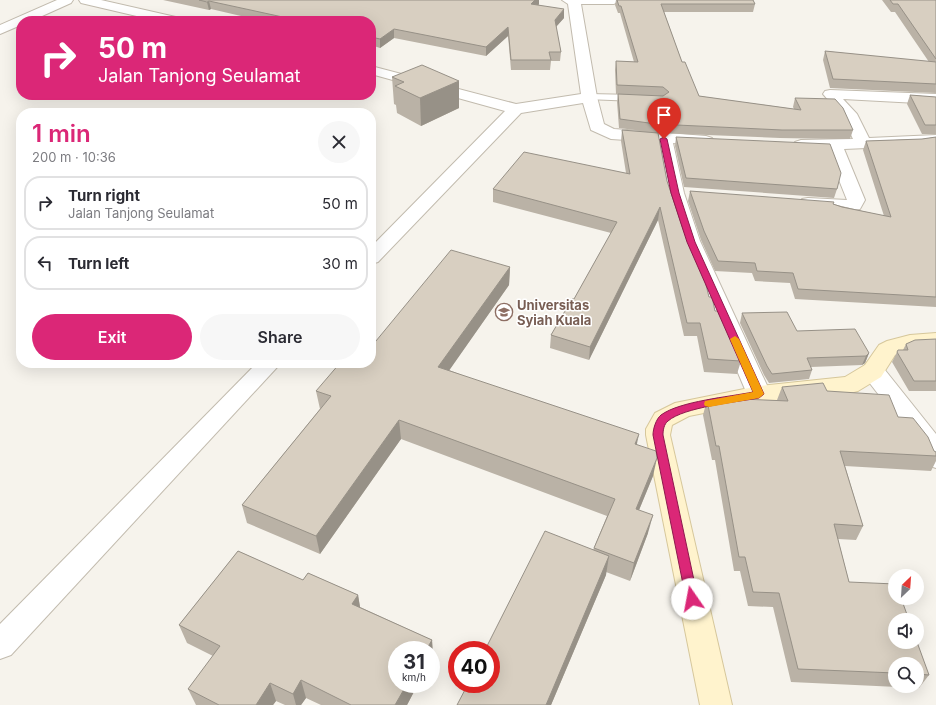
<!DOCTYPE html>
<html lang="en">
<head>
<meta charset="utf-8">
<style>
  :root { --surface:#fff; --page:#f7f7f7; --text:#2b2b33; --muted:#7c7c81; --line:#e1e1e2; --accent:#db2777 }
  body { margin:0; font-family:Inter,sans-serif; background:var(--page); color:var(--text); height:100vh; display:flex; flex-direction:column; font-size:15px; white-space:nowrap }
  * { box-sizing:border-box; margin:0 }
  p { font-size:13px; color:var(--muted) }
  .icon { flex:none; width:22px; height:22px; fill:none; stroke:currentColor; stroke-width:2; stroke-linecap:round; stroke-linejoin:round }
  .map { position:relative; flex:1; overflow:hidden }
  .panel { position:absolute; left:16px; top:108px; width:360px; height:260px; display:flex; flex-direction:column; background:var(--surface); border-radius:16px; box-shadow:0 4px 16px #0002 }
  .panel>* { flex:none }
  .top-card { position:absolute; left:16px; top:16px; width:360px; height:84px; border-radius:16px; box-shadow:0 4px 16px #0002; background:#db2777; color:#fff; overflow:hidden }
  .needle { width:26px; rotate:25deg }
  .buttons { position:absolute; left:888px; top:569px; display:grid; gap:8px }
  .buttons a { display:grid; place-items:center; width:36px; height:36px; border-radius:50%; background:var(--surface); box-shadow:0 4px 16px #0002; font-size:20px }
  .speed { position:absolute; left:388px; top:641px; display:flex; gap:8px; font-size:20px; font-weight:700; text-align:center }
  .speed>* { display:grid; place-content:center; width:52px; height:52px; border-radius:50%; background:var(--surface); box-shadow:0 4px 16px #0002; line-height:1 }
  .speed small { font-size:10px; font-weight:400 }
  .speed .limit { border:6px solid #d22; background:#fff; color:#111 }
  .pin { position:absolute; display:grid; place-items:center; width:34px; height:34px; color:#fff; margin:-41px -17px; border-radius:50% 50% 50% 0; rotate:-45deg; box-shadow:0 0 4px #0007 }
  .pin .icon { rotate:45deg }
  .me { position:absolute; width:44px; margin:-22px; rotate:348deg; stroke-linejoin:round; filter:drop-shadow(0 0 3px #0008) }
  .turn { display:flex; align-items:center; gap:14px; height:84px; padding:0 16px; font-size:18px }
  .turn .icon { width:52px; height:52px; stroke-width:2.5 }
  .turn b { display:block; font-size:28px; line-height:34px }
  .round { display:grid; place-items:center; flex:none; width:42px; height:42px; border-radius:21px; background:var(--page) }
  .headline { display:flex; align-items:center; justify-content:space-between; height:68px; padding:0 16px }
  h1 { font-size:24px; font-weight:600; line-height:30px; color:var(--accent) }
  .cta { display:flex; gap:8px; margin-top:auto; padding:8px 16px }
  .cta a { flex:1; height:46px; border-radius:24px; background:var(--accent); color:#fff; font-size:16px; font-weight:600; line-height:46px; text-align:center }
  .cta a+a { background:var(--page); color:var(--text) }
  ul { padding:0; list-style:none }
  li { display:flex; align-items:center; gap:12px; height:54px; margin:0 8px 6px; padding:0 8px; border:2px solid var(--line); border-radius:16px }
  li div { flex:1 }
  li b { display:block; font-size:15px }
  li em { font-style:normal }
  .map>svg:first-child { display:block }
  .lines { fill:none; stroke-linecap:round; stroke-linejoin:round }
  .lane-casing { stroke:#c2bbae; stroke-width:2 }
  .street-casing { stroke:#c2bbae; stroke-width:2 }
  .secondary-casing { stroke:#d6c79b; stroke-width:2 }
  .lane { fill:#fff; fill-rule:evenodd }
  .street { fill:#fff; fill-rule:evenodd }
  .secondary { fill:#fff3cd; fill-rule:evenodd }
  .wall { fill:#bab2a6; fill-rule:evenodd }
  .shaded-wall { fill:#979187 }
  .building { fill:#d8cfc1; stroke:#979187 }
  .route { fill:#db2777; stroke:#8e194d }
  .slow { fill:#f59e0b }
  .labels { text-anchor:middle; stroke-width:3; stroke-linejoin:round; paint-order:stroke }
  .education-label { font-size:13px; font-weight:bold; fill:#785e54; stroke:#fff; text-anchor:start }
</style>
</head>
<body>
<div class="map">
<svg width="936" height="705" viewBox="0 0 936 705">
  <rect width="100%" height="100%" fill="#f6f3ec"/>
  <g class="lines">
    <defs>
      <polygon id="lane" points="589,94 636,95 640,98 636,101 586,99 586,95"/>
      <g id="street">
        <polygon points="57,0 73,0 71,3 31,21 21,21 21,25 0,34 0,25"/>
        <polygon points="79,0 101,0 180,18 181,21 158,21 81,3"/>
        <polygon points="562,0 620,0 614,4 581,4 597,97 604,124 614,129 706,136 712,138 714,141 712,144 706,146 673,143 684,193 700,241 771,394 767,400 759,402 751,400 747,394 682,241 666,193 657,142 611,139 591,130 583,103 521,113 378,262 371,264 371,247 505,111 371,74 371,66 516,104 581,94 568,4"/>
        <polygon points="830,90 936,94 936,104 843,99 857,114 869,138 936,135 936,145 844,149 865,200 860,209 854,210 808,208 802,207 799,203 802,199 808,198 847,200 827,150 795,148 793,145 795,142 801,140 853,139 842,116 823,94 825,91"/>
        <polygon points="257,363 281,363 11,655 0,659 0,624"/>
        <polygon points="873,363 881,365 936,434 936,468 927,465 922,451 865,377 862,371 865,365"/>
      </g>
      <polygon id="secondary" points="936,333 936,347 910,349 895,355 881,377 858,391 850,393 759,402 689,416 672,425 670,435 732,705 700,705 646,435 646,429 655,413 675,403 759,386 845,377 865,365 879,345 887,341 910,335"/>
    </defs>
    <use href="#lane" class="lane-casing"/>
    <use href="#street" class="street-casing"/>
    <use href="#secondary" class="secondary-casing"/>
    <use href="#lane" class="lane"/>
    <use href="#street" class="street"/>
    <use href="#secondary" class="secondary"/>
  </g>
  <g class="wall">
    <polygon points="163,0 539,0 539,5 564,18 556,27 561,52 560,61 551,61 550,70 511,70 508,36 486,56 394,38 380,48 371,45 371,21 262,21 211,9 209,10"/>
    <path d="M616,0H753L755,4L753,12H664L682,62L699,96L794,109L793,107L795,98L853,130L850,139H835L780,138L658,133L667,181L683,229L709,297L715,311L741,361L737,374L704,372L697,336H684L658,220L589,360L550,348L551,335L574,299L611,233L493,202V189L626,173L621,141L622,130L643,131L619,128L617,102L618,94H616L615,70L616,61L634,62L620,13H618L615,5ZM625,94L662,96H663Z"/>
    <polygon points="882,0 936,0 936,93 830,88 823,60 825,51 929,62 895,12 891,12"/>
    <polygon points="392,77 459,81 459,108 421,126 397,113 396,105 394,104"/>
    <polygon points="910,95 936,97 936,134 922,134 907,104"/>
    <polygon points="676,137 837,189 834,198 684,187 675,146"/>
    <polygon points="936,137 936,307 795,299 790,283 755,281 752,273 715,271 701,240 688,201 690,191 833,204 884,216 863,150 866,141 922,139"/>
    <polygon points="510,267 509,285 449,370 637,444 653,476 639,510 648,533 630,581 606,572 606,575 551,705 457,705 593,550 607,516 401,439 320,554 247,523 242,505 320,409 316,391 371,363"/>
    <polygon points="742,313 797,331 869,353 865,363 862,365 811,367 812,370 809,379 769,383 764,375 740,323"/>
    <polygon points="936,339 936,391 909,391 892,362 897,352 903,350 906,344"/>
    <path d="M782,387L827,391L898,417L934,451L936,452V461L931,471L845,466L863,526L856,540L838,539L849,582L929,675L919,688L791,682L773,607L748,606L740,571H734L715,460H712L703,415L707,400H777ZM895,664H917V686H895Z"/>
    <polygon points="238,551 303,580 308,573 358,595 360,607 432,640 433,657 431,661 431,650 397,650 397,684 418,684 407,705 321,705 306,698 301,705 285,705 276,701 273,705 196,705 188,689 213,656 187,643 179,625"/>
  </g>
  <g class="shaded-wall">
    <polygon points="531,0 539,0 539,4 530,12"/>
    <polygon points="209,1 211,9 209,10 207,2"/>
    <polygon points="564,9 564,18 554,29 555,20"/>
    <polygon points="508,27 508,36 486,56 486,47"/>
    <polygon points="394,29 394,38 380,48 380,39"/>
    <polygon points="459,81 459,108 421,126 420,98"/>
    <polygon points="660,207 658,220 589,360 590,347"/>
    <polygon points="510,267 509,285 439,385 438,367"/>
    <polygon points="869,353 865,363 862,365 866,356"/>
    <polygon points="399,420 401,439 320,554 316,536"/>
    <polygon points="639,434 635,453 635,444"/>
    <polygon points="657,458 653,476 632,527 636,509"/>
    <polygon points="653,515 648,533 630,581 634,563"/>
    <polygon points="609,556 606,575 551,705 546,705"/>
    <polygon points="358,595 361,613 352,604"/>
    <polygon points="432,640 433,657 431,661 431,650 426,650"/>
    <polygon points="301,680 306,698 301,705 296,705 293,694"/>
    <polygon points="270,683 276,701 273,705 256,705"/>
    <polygon points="407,684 418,684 407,705 395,705"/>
  </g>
  <g class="building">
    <polygon points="199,0 535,0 531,4 564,9 555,20 561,52 549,52 551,60 511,60 508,27 486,47 394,29 380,39 371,37 371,21 301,21 209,1 207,2"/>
    <polygon points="617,0 753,0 755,4 661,4 682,62 685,62 699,96 801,110 795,98 835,99 843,108 853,130 782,130 656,124 620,119 618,94 663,96 669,92 663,87 617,85 616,61 638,62 621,6 619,6"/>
    <polygon points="890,0 936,0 936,59 898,4 893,4"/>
    <polygon points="825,51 936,62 936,84 833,79"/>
    <polygon points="422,65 459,81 420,98 395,86 404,82 392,77"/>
    <polygon points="910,95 936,97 936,125 925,125"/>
    <polygon points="622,130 658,133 667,181 683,229 703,273 709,297 712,297 715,311 719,311 741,361 708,359 700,323 687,323 660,207 590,347 551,335 572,299 574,299 617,222 493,189 524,152 630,174"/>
    <polygon points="676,137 830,144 841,173 837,189 686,178"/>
    <polygon points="936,137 936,297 798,289 793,273 757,271 755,263 718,261 704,231 690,191 834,202 833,204 842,207 891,217 866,141 922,139"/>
    <polygon points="451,250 510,267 438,367 639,434 635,444 656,451 657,458 636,509 653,515 634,563 594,548 615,499 399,420 316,536 242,505 331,396 316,391 340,363 371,363 371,347"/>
    <polygon points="787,312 797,331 855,329 869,353 866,356 807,358 812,370 772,374 767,366 742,313"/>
    <polygon points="936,339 936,381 914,381 897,352 898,350 908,350 906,344 915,340"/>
    <polygon points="823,383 827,391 889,395 898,417 913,418 928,437 934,451 936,452 936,456 840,451 863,526 834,524 849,582 895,584 895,598 901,598 909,620 895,620 895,642 917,642 929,675 917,674 917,664 895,664 895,673 798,669 779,593 753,592 745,557 739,557 719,446 716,446 707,400 718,398 788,401 782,387"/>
    <polygon points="545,531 609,556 546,705 457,705 468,684 491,684 491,650 485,650"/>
    <polygon points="238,551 303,580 308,573 358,595 352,604 432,640 426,650 397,650 397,684 407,684 395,705 351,705 301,680 293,694 270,683 256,705 219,705 188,689 220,646 179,625"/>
  </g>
  <path class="route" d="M664,137L667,139L679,193L695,242L764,394L759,398C737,402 684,407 668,421C664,424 663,430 663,435L698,599L696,603L692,604L688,603L686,599L653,435C653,429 656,419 661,415C680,401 729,397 753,392L687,242L671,193L660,139Z"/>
  <polygon class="slow" points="735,336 739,339 764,394 759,398 709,407 705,406 704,404 705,401 753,392 730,339"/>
  <defs>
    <symbol id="university-ring" viewBox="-11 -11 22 22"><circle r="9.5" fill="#fff" stroke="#8d6e63" stroke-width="1.5"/><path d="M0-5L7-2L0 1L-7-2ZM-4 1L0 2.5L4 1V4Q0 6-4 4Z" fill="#8d6e63"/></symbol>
  </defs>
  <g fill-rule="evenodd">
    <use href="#university-ring" x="494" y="302" width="20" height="20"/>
  </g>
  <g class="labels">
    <g class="education-label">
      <text x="517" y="310">Universitas<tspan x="517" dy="15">Syiah Kuala</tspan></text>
    </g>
  </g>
</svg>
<div class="buttons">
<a><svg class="needle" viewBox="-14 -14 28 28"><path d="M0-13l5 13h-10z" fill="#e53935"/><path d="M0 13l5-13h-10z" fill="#7c7c81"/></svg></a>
<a><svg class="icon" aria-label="sound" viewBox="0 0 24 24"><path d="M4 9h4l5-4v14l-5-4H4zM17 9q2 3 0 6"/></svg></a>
<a><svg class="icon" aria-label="search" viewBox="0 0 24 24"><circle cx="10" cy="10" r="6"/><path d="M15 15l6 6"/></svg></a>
</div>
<div class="speed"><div>31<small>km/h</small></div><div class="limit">40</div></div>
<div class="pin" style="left:664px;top:139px;background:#d93025"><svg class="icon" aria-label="arrive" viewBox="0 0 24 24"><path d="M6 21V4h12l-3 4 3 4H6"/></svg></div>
<svg class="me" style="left:692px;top:599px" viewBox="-20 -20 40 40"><circle r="19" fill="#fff"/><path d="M0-13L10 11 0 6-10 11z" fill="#db2777"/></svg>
<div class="top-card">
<div class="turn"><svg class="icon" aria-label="right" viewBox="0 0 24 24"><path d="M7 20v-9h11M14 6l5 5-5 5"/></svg><div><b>50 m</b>Jalan Tanjong Seulamat</div></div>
</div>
<section class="panel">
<div class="headline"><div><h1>1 min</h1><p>200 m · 10:36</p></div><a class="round"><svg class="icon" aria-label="close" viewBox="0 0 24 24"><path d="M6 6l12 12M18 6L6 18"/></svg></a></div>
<ul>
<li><svg class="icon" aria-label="right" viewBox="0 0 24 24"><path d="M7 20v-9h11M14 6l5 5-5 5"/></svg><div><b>Turn right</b><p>Jalan Tanjong Seulamat</p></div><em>50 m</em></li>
<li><svg class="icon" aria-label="left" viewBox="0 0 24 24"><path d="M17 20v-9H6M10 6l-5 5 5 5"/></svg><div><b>Turn left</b></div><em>30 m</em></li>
</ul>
<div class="cta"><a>Exit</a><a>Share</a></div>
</section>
</div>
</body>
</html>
